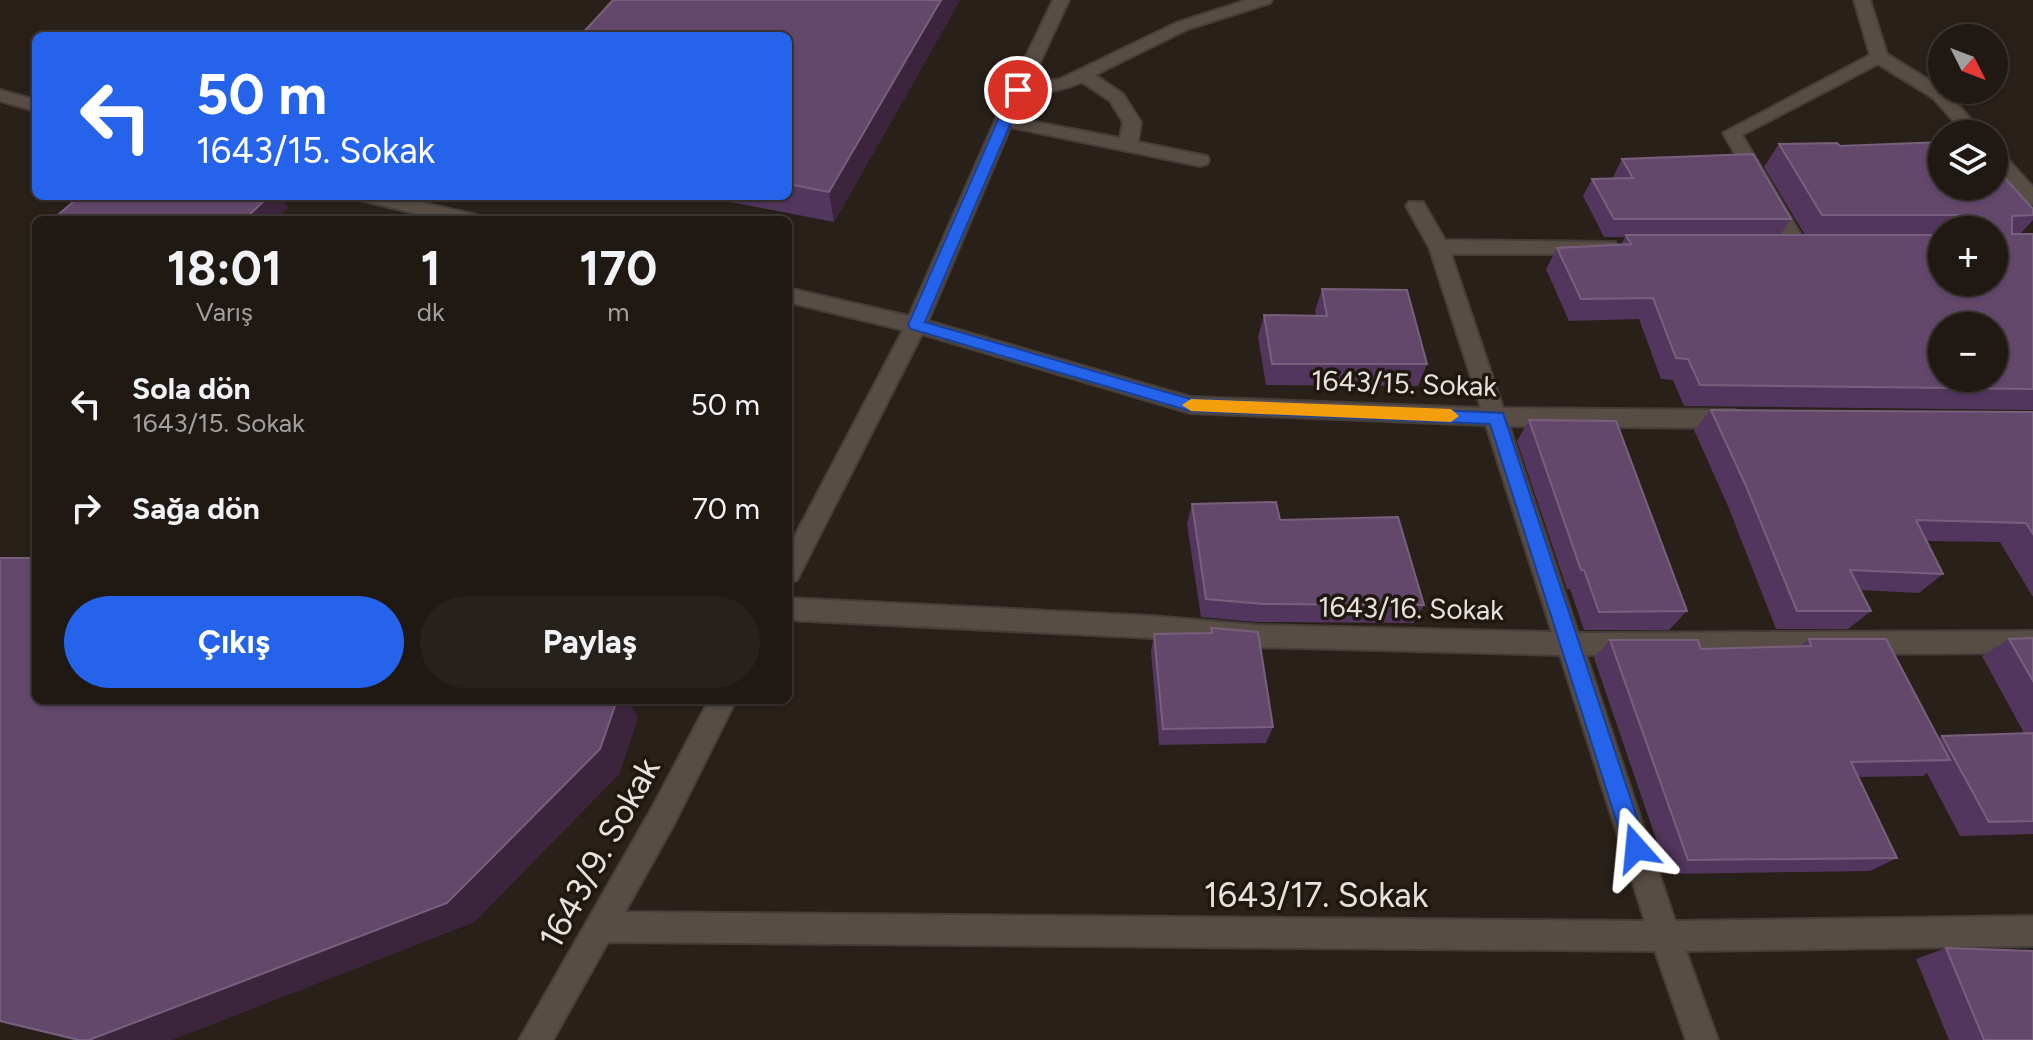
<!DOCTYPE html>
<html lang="tr">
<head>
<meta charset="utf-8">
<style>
  :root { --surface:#1f1813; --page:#27211c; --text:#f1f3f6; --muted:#a1a0a0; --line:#3c3733; --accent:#2563eb }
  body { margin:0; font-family:Figtree,sans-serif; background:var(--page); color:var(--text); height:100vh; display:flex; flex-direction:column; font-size:30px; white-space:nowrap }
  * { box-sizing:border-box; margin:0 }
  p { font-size:26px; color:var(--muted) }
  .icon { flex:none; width:44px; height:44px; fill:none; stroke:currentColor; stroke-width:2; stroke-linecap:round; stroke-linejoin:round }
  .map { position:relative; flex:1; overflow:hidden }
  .drawer { position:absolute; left:32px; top:216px; width:760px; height:488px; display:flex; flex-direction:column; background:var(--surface); border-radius:12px; box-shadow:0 2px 6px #0004,0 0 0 2px var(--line) }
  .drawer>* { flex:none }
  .hud { position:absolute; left:32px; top:32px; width:760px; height:168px; border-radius:12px; box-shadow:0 2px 6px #0004,0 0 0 2px var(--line); background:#2563eb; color:#fff; overflow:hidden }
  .needle { width:52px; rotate:132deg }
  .fabs { position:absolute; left:1928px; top:24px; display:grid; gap:16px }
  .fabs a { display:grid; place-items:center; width:80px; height:80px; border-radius:50%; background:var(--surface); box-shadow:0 2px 6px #0004,0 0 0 2px var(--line); font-size:40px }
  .pin { position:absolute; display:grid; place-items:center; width:68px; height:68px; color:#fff; margin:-34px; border:4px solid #fff; border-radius:50%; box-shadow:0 2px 8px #0007 }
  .me { position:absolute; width:88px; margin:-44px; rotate:342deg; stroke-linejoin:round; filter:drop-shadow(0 0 6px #0008) }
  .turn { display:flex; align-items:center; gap:28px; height:168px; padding:0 32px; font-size:36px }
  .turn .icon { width:104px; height:104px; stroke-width:2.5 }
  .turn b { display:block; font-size:56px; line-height:68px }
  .eta { display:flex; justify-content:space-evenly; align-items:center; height:136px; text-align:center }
  .eta b { font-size:48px; font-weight:700; line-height:56px }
  .button { display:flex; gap:16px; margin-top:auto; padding:16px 32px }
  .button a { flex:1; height:92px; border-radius:48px; background:var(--accent); color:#fff; font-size:32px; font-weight:700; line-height:92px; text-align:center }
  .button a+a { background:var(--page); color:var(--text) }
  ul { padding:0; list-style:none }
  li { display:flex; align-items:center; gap:24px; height:104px; padding:0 32px }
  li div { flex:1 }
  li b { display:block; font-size:30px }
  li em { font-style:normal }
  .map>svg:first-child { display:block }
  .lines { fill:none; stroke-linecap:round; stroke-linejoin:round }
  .service-casing { stroke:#453d39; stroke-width:4 }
  .minor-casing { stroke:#453d39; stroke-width:4 }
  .service { fill:#574d45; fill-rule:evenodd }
  .minor { fill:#574d45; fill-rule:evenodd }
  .wall { fill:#53365e; fill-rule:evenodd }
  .shaded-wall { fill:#3c253c }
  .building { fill:#63486b; stroke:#78607d; stroke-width:2; fill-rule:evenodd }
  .route { fill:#2563eb; stroke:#184099; stroke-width:2 }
  .slow { fill:#f59e0b }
  .labels { text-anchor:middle; stroke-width:7; stroke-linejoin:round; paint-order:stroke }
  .street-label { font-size:28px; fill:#e7e1dc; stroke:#1f1710 }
  .near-street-label { font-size:34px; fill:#e7e1dc; stroke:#1f1710 }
</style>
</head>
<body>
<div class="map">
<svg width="2033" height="1040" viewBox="0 0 2033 1040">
  <rect width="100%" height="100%" fill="#292019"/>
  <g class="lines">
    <defs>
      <path id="service" d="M1247,0H1272L1270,3L1188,29L1095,75L1123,94L1141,122L1138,142L1207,156L1209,160L1207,164L1200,166L1004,126L995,121L1004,116L1120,138L1123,122L1110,101L1082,82C1067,89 1022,101 1009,90L1018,85L1060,79L1176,23Z"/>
      <g id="minor">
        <polygon points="1053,0 1069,0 1013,121 928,321 1190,397 1481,408 1429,247 1406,206 1409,202 1423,202 1445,240 1615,242 1618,247 1615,252 1608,254 1451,254 1503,408 1735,410 1743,413 1746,419 1743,425 1735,428 1509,426 1578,633 2033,631 2033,653 1586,655 1675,921 2033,916 2033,946 1686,951 1718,1040 1686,1040 1655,951 608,942 553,1040 519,1040 653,806 709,700 736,700 673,826 625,912 1645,921 1560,655 1256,647 1152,638 788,620 788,598 1152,616 1256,625 1552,632 1486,425 1190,413 922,334 797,580 788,584 788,549 903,330 788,302 788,288 909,316 995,121"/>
        <polygon points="1854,0 1870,0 1887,54 1945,90 1984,134 1965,134 1933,98 1878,64 1742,135 1808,247 1798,254 1791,252 1723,133 1870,55"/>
        <polygon points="0,90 36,100 36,111 0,101"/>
        <polygon points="1994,150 2001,152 2033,187 2033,205 2026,203 1994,167"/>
        <polygon points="357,196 394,196 476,215 479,220 442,220 360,200"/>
      </g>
    </defs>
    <use href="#service" class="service-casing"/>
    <use href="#minor" class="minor-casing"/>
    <use href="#service" class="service"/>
    <use href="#minor" class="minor"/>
  </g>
  <g class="wall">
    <polygon points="613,0 960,0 834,222 700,196 788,196 788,36"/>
    <path d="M1779,144L1840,146L2033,209V220L2020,234H2033V410L1684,406L1673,380L1661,379L1639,319L1569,321L1546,269L1557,248L1621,245L1625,237H1604L1583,196L1592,179L1613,178V177L1622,159L1791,219L1780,235H1805L1764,167ZM1942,230H1994L1942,282Z"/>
    <polygon points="1322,289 1427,364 1418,386 1266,385 1258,337 1264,315 1316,316 1315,311"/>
    <polygon points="1711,410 2033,412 2033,597 2000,542 1926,541 1943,574 1919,593 1860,590 1871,611 1848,629 1776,629 1728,506 1694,430"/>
    <polygon points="1529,420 1687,611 1669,630 1584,630 1570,589 1567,589 1517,441"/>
    <polygon points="1192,504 1280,520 1424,605 1413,623 1256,622 1201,617 1187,524"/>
    <polygon points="0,558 36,700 638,717 619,774 474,922 171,1040 74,1040 0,1022"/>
    <polygon points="1211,628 1273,727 1266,743 1159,745 1151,652 1154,634 1209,633"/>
    <polygon points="2033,638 2033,834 1960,836 1927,773 1923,776 1858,777 1897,858 1870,871 1668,874 1594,658 1610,640 1701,649 1800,646 1809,639 1938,738 1942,736 2024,733 1982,656 2009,639"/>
    <polygon points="1946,948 2033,1040 1949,1040 1916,959"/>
  </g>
  <g class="shaded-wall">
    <polygon points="941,0 960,0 834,222 829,192"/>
    <polygon points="269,196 281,196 288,208 276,220 244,220"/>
    <polygon points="617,700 627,700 638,717 619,774 474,922 171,1040 89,1040"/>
  </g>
  <g class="building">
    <polygon points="613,0 941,0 829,192 788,184 788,36 580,36"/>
    <path d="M1942,142V186H1994V166L2033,209V215L2012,216V234H2033V389L1700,385L1688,359L1676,358L1653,298L1581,299L1557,248L1631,244L1626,235H1942V282H1994V230H1965L1964,218L1961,215H1822L1779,144L1837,143L1840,146ZM1942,326H1994V378H1942Z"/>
    <polygon points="1753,154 1791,219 1614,219 1592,179 1633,178 1622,159"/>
    <polygon points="80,196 269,196 244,220 52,220"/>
    <polygon points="1322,289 1407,290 1427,364 1272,364 1264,315 1327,316"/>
    <polygon points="1711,410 2033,412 2033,534 2026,523 1916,520 1943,574 1850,570 1871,611 1797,611 1746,486"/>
    <polygon points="1529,420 1616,421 1687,611 1599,612 1584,570 1581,570"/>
    <polygon points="1276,502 1280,520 1398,517 1424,605 1263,604 1206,599 1192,504"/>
    <polygon points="0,558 36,558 36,700 617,700 600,749 447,903 89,1040 79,1040 0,1021"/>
    <polygon points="1211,628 1258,632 1273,727 1163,729 1154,634 1212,633"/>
    <polygon points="2033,638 2033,681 2009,639"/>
    <polygon points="1809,639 1886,639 1950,760 1851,762 1897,858 1688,860 1610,640 1698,640 1701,649 1811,646"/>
    <polygon points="2033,733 2033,821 1989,822 1942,736"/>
    <polygon points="1946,948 2033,951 2033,1040 1984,1040"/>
  </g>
  <polygon class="route" points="1018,86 1025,90 925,322 1190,399 1503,413 1647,848 1644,856 1636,859 1628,856 1625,848 1490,424 1190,411 911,329 908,325 1011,90"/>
  <polygon class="slow" points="1191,399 1451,409 1459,416 1451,422 1191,411 1182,405"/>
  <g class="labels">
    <g class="street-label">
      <text transform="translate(1404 383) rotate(2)" y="10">1643/15. Sokak</text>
      <text transform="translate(1411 608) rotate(1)" y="10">1643/16. Sokak</text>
    </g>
    <g class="near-street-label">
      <text transform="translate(599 853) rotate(-61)" y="12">1643/9. Sokak</text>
      <text x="1316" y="907">1643/17. Sokak</text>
    </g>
  </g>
</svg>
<div class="fabs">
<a><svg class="needle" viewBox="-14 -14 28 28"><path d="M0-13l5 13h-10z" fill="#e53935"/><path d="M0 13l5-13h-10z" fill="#a1a0a0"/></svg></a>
<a><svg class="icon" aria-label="layers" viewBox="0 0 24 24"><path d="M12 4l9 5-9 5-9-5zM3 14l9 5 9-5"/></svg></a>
<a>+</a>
<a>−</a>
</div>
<div class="pin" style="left:1018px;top:90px;background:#d93025"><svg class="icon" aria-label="arrive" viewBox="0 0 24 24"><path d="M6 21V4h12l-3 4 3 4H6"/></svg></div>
<svg class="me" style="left:1636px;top:848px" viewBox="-20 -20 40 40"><path d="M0-17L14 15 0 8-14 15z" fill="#2563eb" stroke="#fff" stroke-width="4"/></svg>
<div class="hud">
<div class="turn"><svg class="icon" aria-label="left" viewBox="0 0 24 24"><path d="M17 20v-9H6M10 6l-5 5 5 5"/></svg><div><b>50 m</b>1643/15. Sokak</div></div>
</div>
<section class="drawer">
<div class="eta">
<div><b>18:01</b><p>Varış</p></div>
<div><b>1</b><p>dk</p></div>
<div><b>170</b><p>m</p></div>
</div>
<ul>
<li><svg class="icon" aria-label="left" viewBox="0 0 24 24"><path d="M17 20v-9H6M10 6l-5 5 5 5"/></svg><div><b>Sola dön</b><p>1643/15. Sokak</p></div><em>50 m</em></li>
<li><svg class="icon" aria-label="right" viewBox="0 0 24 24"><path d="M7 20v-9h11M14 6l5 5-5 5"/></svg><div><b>Sağa dön</b></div><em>70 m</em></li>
</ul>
<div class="button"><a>Çıkış</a><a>Paylaş</a></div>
</section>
</div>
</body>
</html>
